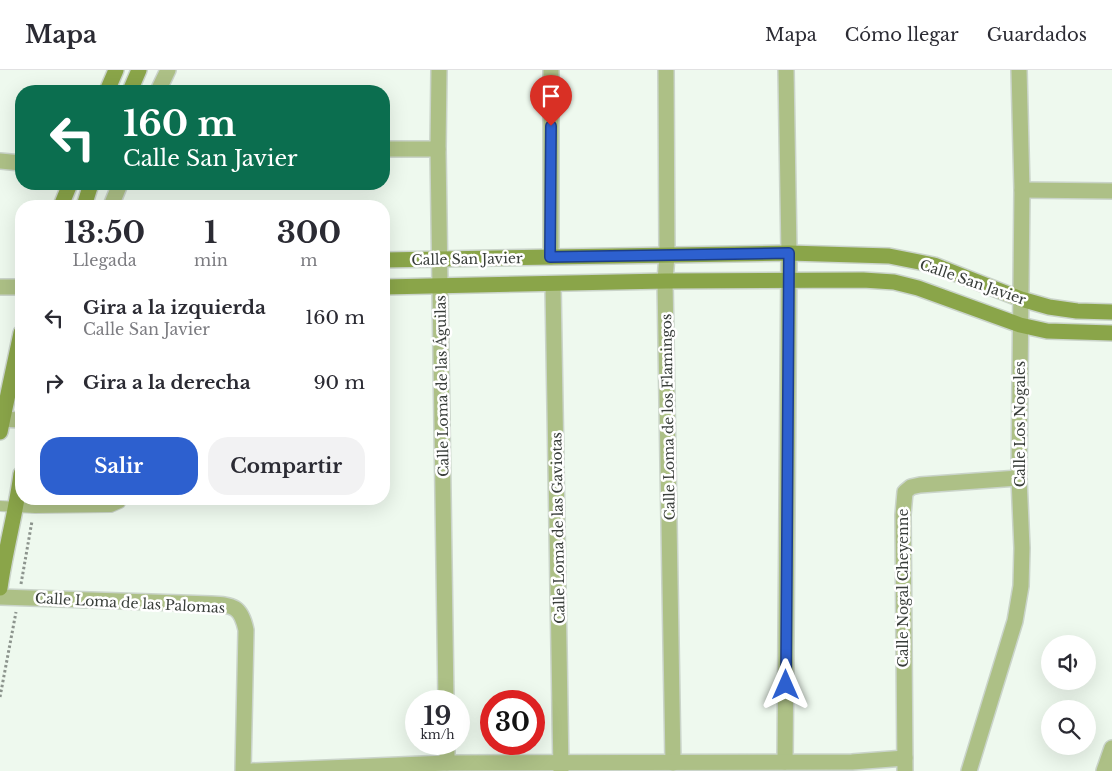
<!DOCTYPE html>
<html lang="es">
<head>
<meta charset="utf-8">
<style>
  :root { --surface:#fff; --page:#f2f2f3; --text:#2b2b33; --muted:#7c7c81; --line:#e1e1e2; --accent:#2d60cf }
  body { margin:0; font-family:"Libre Baskerville",serif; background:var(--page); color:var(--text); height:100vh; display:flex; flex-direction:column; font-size:19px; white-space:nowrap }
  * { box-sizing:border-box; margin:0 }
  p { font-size:16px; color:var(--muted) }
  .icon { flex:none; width:28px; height:28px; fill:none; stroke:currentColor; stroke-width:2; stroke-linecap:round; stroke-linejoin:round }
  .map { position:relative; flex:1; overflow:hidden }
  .details { position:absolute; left:15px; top:130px; width:375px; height:305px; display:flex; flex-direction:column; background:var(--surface); border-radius:20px; box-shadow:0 5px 20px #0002 }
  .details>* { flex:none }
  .guide { position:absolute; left:15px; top:15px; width:375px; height:105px; border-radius:20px; box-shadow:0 5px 20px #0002; background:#0b6e4f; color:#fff; overflow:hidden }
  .buttons { position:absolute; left:1041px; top:565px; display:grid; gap:10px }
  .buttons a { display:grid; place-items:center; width:55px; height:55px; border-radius:50%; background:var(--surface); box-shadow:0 5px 20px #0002; font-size:25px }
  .speed { position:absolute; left:405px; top:620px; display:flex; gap:10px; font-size:25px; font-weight:700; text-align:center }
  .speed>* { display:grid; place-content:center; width:65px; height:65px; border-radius:50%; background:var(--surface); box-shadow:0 5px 20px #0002; line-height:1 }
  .speed small { font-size:12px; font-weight:400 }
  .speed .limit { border:8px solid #d22; background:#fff; color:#111 }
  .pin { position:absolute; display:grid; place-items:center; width:42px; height:42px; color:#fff; margin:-51px -21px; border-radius:50% 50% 50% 0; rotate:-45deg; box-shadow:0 0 5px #0007 }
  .pin .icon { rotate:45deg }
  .me { position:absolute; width:55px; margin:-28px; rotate:0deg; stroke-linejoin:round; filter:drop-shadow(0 0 4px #0008) }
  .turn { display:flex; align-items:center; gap:18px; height:105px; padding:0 25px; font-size:22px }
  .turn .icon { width:65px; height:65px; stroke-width:2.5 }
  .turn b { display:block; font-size:35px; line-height:42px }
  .eta { display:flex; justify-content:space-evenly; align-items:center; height:85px; text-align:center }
  .eta b { font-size:30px; font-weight:700; line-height:35px }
  .action { display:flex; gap:10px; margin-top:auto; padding:10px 25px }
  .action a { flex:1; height:58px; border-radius:20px; background:var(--accent); color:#fff; font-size:20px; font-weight:700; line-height:58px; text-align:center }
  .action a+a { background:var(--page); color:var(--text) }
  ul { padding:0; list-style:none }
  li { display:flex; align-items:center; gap:15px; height:65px; padding:0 25px }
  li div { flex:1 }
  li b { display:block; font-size:19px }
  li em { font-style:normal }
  header { display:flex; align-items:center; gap:30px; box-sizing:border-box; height:70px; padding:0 25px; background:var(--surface); border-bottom:1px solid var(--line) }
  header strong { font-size:24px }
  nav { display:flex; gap:28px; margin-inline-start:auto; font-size:18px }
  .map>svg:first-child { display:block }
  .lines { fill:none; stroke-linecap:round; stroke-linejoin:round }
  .lane-casing { stroke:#cad4ca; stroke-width:12 }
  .street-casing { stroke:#cad4ca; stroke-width:18 }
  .secondary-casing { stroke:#cad4ca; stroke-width:18 }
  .path { stroke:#8c948d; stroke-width:3; stroke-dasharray:2.5 2.5; stroke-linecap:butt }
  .lane { stroke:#adc086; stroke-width:10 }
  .street { stroke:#adc086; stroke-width:15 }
  .secondary { stroke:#8aa549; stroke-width:15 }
  .route-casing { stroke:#1d3e87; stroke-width:12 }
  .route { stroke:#2d60cf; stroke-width:9 }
  .labels { text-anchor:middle; stroke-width:5; stroke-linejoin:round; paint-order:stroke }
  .street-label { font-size:14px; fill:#393e3a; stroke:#fff }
</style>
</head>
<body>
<header>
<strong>Mapa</strong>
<nav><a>Mapa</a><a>Cómo llegar</a><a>Guardados</a></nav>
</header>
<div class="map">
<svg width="1112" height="701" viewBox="0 0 1112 701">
  <rect width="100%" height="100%" fill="#eef9ee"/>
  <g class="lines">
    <defs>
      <polyline id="lane" points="0,436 35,438 111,437 120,433 122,429"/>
      <g id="street">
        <polyline points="439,0 438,79 446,631"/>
        <polyline points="666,0 667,185 665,211 673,693"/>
        <polyline points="158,21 168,0"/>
        <polyline points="384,79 438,79"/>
        <polyline points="0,91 21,93"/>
        <polyline points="1022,120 1112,121"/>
        <polyline points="111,136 120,114"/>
        <polyline points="551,187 551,0"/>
        <polyline points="553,215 561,701"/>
        <polyline points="0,217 21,217"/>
        <polyline points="0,349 21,350"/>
        <path d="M0,527L211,534C233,535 241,536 246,560L243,701"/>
        <polyline points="447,674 447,693"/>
        <polyline points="785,692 789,183 786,0"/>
        <polyline points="252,701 447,693 852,692 905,688"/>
        <polyline points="905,701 903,445 905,422 911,417 920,415 1019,408"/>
        <polyline points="969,701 1015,551 1021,516 1022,478 1019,408 1022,120 1019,0"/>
        <polyline points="1104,701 1112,678"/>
      </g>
      <g id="secondary">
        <polyline points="107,21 116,0"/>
        <polyline points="130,21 139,0"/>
        <polyline points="61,136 70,114"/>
        <polyline points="84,136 91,114"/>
        <polyline points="384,190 789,183 889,186 934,195 1021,229 1049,237 1077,241 1112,242"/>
        <polyline points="384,217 665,211 863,210 894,212 918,218 1020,255 1047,261 1112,263"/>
        <polyline points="0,362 21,263"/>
        <path d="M0,518C5,480 16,443 21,404"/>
      </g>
    </defs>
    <use href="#lane" class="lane-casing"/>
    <use href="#street" class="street-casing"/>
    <use href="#secondary" class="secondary-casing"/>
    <g class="path">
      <polyline points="21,514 32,451"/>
      <polyline points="0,627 16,542"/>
    </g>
    <use href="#lane" class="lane"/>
    <use href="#street" class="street"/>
    <use href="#secondary" class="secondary"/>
  </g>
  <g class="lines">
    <defs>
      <polyline id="route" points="551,56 550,187 789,183 786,615"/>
    </defs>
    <use href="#route" class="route-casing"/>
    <use href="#route" class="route"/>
  </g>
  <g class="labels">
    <g class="street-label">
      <text transform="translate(467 189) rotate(-1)" y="5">Calle San Javier</text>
      <text transform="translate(973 212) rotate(19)" y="5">Calle San Javier</text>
      <text transform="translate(442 316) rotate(-91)" y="5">Calle Loma de las Águilas</text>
      <text transform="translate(668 347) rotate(-91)" y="5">Calle Loma de los Flamingos</text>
      <text transform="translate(1020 354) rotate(-90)" y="5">Calle Los Nogales</text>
      <text transform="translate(558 458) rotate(-91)" y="5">Calle Loma de las Gaviotas</text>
      <text transform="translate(903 518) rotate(-90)" y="5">Calle Nogal Cheyenne</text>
      <text transform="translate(130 533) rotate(3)" y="5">Calle Loma de las Palomas</text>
    </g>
  </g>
</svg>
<div class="buttons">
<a><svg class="icon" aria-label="sound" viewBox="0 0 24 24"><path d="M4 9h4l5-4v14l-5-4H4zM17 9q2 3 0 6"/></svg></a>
<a><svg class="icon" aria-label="search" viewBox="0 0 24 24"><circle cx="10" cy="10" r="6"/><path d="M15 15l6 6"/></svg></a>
</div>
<div class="speed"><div>19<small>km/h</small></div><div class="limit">30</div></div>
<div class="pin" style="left:551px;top:56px;background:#d93025"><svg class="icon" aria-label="arrive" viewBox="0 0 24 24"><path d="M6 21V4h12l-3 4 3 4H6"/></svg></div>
<svg class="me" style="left:786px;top:615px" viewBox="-20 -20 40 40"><path d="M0-17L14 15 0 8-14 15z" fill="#2d60cf" stroke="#fff" stroke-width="4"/></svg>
<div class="guide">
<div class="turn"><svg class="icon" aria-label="left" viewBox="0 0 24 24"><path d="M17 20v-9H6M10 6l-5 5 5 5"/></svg><div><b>160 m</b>Calle San Javier</div></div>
</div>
<section class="details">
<div class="eta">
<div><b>13:50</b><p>Llegada</p></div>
<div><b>1</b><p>min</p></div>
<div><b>300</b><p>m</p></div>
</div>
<ul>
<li><svg class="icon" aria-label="left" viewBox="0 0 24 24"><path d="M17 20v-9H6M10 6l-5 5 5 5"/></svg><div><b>Gira a la izquierda</b><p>Calle San Javier</p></div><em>160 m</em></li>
<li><svg class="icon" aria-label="right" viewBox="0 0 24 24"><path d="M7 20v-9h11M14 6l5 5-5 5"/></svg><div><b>Gira a la derecha</b></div><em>90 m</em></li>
</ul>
<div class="action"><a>Salir</a><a>Compartir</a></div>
</section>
</div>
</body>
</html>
